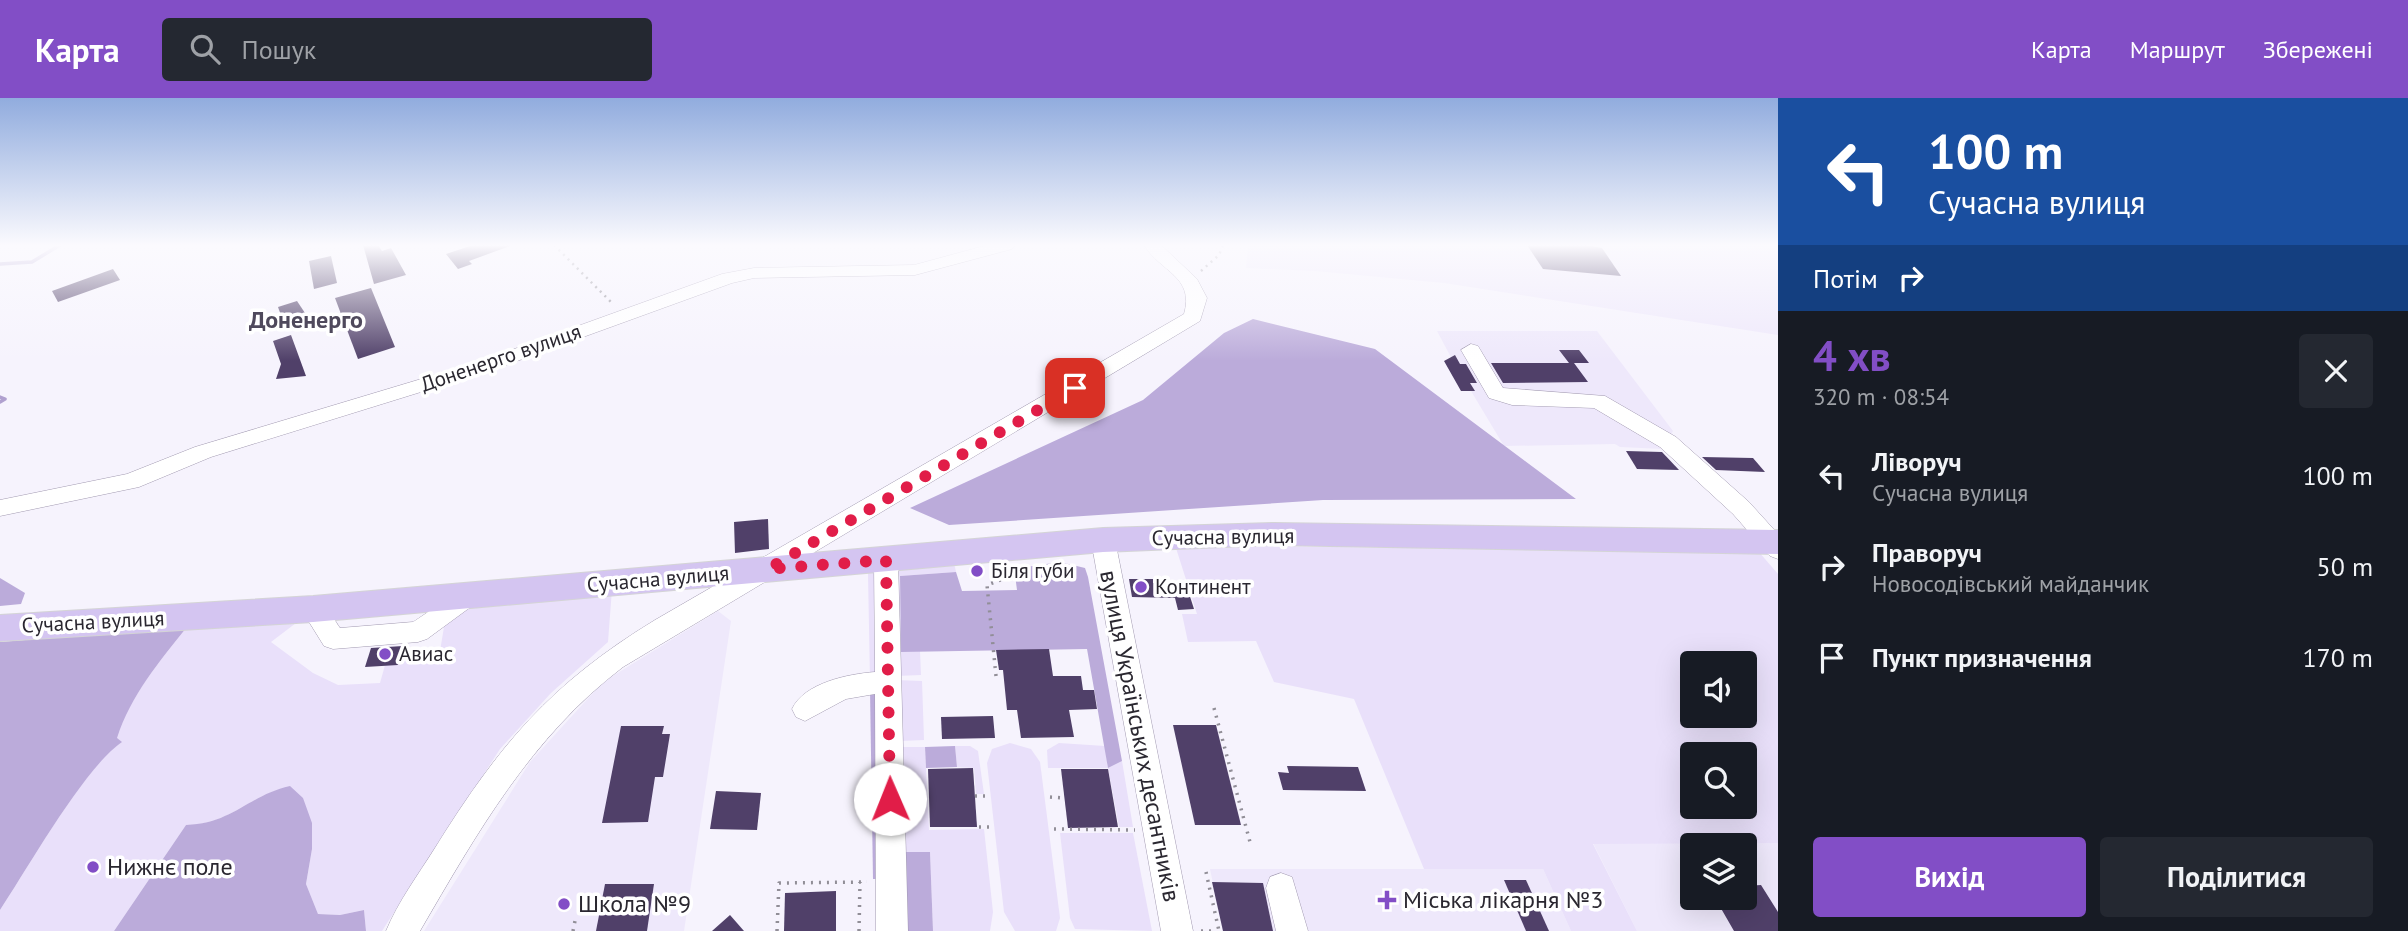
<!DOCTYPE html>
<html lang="uk">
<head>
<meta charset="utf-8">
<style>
  :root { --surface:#171b24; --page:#242831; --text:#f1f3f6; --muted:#9ea1a6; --accent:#824ec6 }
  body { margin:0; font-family:"PT Sans",sans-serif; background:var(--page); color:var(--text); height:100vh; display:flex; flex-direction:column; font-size:26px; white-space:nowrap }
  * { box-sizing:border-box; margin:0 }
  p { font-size:23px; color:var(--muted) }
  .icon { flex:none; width:38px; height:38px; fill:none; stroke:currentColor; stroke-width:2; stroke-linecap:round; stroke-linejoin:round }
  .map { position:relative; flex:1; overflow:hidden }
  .drawer { display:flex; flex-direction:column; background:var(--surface); width:630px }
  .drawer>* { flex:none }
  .guide { background:#1a4fa0; color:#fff; overflow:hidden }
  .controls { position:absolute; left:1680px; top:553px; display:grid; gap:14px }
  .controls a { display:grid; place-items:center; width:77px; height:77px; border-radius:7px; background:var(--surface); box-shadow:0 7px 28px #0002; font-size:35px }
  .pin { position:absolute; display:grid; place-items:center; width:60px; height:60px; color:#fff; margin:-30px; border-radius:14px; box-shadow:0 4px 10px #0006 }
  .me { position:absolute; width:77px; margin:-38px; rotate:359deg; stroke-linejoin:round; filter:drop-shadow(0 0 5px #0008) }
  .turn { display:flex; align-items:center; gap:24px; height:147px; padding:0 35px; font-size:32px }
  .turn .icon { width:91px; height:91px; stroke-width:2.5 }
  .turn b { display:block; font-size:49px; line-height:60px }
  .then { display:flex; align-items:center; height:66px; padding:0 35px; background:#0003; gap:14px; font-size:26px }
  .round { display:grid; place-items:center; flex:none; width:74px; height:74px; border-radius:7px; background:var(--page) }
  .headline { display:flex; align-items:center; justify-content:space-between; height:119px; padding:0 35px }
  h1 { font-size:42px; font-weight:700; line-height:52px; color:var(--accent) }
  .cta { display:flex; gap:14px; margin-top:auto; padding:14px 35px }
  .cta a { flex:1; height:80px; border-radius:7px; background:var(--accent); color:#fff; font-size:28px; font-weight:700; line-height:80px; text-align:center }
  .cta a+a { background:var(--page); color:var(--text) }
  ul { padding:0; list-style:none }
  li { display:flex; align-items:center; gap:21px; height:91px; padding:0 35px }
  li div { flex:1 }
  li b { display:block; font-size:26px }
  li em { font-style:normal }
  header { display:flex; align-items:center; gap:42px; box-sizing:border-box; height:98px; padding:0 35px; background:var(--accent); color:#fff }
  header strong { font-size:33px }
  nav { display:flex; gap:38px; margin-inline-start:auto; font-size:24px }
  .search { width:490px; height:63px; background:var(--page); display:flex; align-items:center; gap:18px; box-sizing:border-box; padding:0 24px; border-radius:7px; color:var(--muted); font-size:26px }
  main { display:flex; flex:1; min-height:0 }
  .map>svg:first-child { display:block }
  .built { fill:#eee8fb; fill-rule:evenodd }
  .green { fill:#e9e0fa; fill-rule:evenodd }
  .forest { fill:#bbabda }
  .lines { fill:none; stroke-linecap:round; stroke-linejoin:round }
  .stream { stroke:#b0a0cf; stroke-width:3.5 }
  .building { fill:#504069 }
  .minor-casing { stroke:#a29ab1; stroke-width:1 }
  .major-casing { stroke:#d4d4d6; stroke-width:2 }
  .path-far1 { stroke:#918e97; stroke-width:2.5; stroke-dasharray:2 4.5; stroke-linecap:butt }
  .path { stroke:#918e97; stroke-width:3.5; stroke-dasharray:2 6; stroke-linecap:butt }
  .minor { fill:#fff; fill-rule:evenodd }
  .major { fill:#d4c5f1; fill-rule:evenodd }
  .route { stroke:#e11d48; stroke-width:12; stroke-dasharray:0 21.6 }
  .poi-dot { fill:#824ec6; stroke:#fff; stroke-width:2.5 }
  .labels { text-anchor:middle; stroke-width:7; stroke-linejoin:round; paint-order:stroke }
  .street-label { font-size:21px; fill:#2a2730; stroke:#fff }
  .poi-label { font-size:21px; fill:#2a2730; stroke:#fff; text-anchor:start }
  .quarter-label { font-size:24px; font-weight:bold; fill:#4f495c; stroke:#fff }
  .near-street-label { font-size:24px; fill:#2a2730; stroke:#fff }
  .near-poi-label { font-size:24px; fill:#2a2730; stroke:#fff; text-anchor:start }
</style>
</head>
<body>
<header>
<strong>Карта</strong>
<div class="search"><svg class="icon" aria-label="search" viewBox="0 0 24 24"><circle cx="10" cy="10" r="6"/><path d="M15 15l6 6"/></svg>Пошук</div>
<nav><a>Карта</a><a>Маршрут</a><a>Збережені</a></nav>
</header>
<main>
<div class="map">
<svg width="1778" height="833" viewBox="0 0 1778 833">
  <rect width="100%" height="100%" fill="#f6f3fd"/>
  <g class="built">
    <polygon points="1248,147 1778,147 1778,237 1444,185 1315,173 1246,170"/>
    <polygon points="1437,233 1597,233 1673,333 1663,351 1620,349 1615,346 1504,348 1471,293 1461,293 1453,263"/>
    <polygon points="718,513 731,523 684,833 424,833 530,664 603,584"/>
    <path d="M1593,745H1778V833H1637ZM1692,747H1745V800H1692Z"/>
    <polygon points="1210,771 1543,771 1571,833 1223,833"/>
  </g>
  <g class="green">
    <path d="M1175,447L1759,454L1778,476V745L1593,746L1637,833H1571L1543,771H1424L1354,601L1274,584L1256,543L1188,544L1182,516H1197ZM1692,565H1745V618H1692ZM1692,656H1745V709H1692Z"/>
    <polygon points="954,465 956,474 900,478 901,554 920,553 921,577 896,578 896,470"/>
    <polygon points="868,475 874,475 876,576 870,582"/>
    <path d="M612,491L608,544L551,595L500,651L382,833H366L364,812L340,817L318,816L306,786L312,751L290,689C248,697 232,726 186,727L114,833H0V812C28,770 84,670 121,644L116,640C131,597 159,564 187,529L296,525L271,544L313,575L338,587L380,585L387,560L440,553L445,523L461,509Z"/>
    <polygon points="895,582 922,583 924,642 900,643"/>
    <polygon points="1010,645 1031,651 1040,664 1060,820 1056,833 1015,833 1004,814 987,665 992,651"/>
    <polygon points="1059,645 1105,648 1108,670 1122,663 1133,729 1119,729 1108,670 1048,670 1047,652"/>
    <polygon points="955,648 970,648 978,653 984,696 976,696 974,670 957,669"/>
    <polygon points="901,649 925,649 929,732 984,731 993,814 990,833 933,833 930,754 899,754"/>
    <polygon points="1060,735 1133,735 1152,833 1075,831 1070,820"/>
  </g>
  <g class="forest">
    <polygon points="1253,221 1375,251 1576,401 1323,402 949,427 910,410 1143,302 1224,235"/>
    <polygon points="1060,464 1085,470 1088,479 1122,663 1108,670 1087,551 901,554 900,478 956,474 962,493 1017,492 1015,477 1027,476 1026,469"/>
    <polygon points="0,480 25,495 21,506 0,508"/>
    <path d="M187,529C159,564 131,597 117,640L122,644C84,670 28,770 0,812V544Z"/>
    <polygon points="870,592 877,596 881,781 873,781"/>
    <polygon points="955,648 957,669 926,670 925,649"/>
    <path d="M290,688L303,700L312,725V751L306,786L318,816L340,817L364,812L366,833H114L186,727C232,726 249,697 290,688Z"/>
    <polygon points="899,754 930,754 933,833 901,833"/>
  </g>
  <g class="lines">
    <g class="stream">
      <polyline points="0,166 32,164 60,147"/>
      <polyline points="0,299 5,301 0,304"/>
    </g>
  </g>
  <g class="building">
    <polygon points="363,147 378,147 382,153 391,150 406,177 374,186"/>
    <polygon points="473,147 510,147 510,148 469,163 472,166 458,171 446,156"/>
    <polygon points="1527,147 1586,147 1602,150 1621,178 1543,171"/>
    <polygon points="331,158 337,185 314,191 309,163"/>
    <polygon points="113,171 120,182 58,204 52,193"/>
    <polygon points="371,190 395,249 358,261 335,200"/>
    <polygon points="297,203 305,215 283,223 278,209"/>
    <polygon points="291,237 306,278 276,281 281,266 273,243"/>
    <polygon points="1559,252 1579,252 1589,265 1574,265 1588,284 1503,285 1491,265 1573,265 1569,265"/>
    <polygon points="1455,257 1460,266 1466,266 1477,285 1470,285 1475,293 1461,293 1444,263"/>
    <polygon points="1626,353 1662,354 1679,372 1637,371"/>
    <polygon points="1702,359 1753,360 1765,374 1716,372"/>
    <polygon points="768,421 769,451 735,455 734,424"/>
    <polygon points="1129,481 1153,481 1153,485 1185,483 1194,511 1178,512 1175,500 1132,499"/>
    <polygon points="403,548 398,567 365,569 371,550"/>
    <polygon points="1049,551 1053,578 1081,578 1083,592 1094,592 1097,611 1069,612 1074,639 1021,640 1017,612 1007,612 1003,572 999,572 996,552"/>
    <polygon points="993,618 995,640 942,641 941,619"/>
    <polygon points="1173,627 1216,627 1241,727 1195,727"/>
    <polygon points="621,628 664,628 662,636 670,636 663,679 655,679 648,724 602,725"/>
    <polygon points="1287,668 1358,669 1366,693 1283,692 1278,674 1289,675"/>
    <polygon points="973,670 977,729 930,729 928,671"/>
    <polygon points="1061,671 1108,671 1118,729 1068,730"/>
    <polygon points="716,693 761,695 757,732 710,731"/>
    <polygon points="1504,782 1526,782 1549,833 1526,833"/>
    <polygon points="1212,784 1263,785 1273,833 1223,833"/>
    <polygon points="605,786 654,786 647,833 596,833"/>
    <polygon points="1761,787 1778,814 1778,833 1734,833 1715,800 1745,800 1745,788"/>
    <polygon points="836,793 836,833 784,833 785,795"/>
    <polygon points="730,817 744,833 712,833"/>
  </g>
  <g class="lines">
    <defs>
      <g id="minor">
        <polygon points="988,147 1015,147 1012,151 915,177 754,180 732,185 495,271 211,359 139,389 0,418 0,402 127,376 195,349 481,263 722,176 754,170 914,167"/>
        <path d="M1144,147H1161L1197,181L1207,200L1200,223L623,569C531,639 477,735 420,833H386C398,804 418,777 435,750C499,647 550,586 655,522L1184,216C1195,178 1160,174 1144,147Z"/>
        <polygon points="1471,246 1478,248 1503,290 1605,298 1676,339 1749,404 1778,436 1778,461 1770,458 1733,416 1660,349 1594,310 1512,307 1489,300 1461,252"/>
        <polygon points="1103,433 1111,436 1115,442 1193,833 1161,833 1091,442 1095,436"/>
        <path d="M886,453L894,456L898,462L908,833H876L875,596L846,601L805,623L796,619L792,611C804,585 848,576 875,574L874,462L878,456Z"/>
        <path d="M467,488L476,491L479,498L476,505L427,541L418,544L333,551L324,548L301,511L304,504C324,497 330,516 340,530L413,524Z"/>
        <polygon points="1281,775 1292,779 1308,833 1276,833 1266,790 1270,779"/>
      </g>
      <polygon id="major" points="1274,425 1778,432 1778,456 1274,447 1103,454 313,524 0,543 0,517 313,498 1103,430"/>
    </defs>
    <use href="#minor" class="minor-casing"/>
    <use href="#major" class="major-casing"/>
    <g class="path-far1">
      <polyline points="554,147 613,206"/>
      <polyline points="1201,173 1219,157 1223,147"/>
    </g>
    <g class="path">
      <polyline points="996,578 987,487 1006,480 1004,472"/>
      <polyline points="1214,610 1250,744"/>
      <polyline points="975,698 986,698"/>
      <polyline points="1050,699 1064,700"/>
      <polyline points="979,729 989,729"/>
      <polyline points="1054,731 1135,732"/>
      <polyline points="1206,774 1219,833"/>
      <polyline points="573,833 575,823"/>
      <polyline points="777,833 779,785 867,784"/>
      <polyline points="859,833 860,784"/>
      <polyline points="1201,833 1213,833"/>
    </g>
    <use href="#minor" class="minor"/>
    <use href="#major" class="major"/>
  </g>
  <linearGradient id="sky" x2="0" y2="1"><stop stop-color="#91acde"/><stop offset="0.56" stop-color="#fbfafe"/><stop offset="1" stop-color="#fbfafe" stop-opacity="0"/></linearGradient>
  <rect width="1778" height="263" fill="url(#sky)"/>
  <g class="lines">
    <polyline class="route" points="890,701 886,462 768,471 1075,290"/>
  </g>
  <g class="poi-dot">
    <circle cx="977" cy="473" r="7"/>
    <circle cx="1141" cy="489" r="7"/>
    <circle cx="385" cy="556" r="7"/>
    <circle cx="93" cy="769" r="7"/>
    <path d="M1383.5 791.5h7v7h7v7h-7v7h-7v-7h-7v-7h7z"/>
    <circle cx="564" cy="806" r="7"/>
  </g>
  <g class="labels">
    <g class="street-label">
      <text transform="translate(501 260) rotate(-19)" y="7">Доненерго вулиця</text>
      <text transform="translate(1223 439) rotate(-1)" y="7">Сучасна вулиця</text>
      <text transform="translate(658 481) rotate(-5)" y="7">Сучасна вулиця</text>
      <text transform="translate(93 524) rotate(-3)" y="7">Сучасна вулиця</text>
    </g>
    <g class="poi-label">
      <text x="991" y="480">Біля губи</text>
      <text x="1155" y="496">Континент</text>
      <text x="399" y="563">Авиас</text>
    </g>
    <g class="quarter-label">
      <text x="306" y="230">Доненерго</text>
    </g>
    <g class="near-street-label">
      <text transform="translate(1140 638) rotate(79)" y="8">вулиця Українських десантників</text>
    </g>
    <g class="near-poi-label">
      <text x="107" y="777">Нижнє поле</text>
      <text x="1403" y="810">Міська лікарня №3</text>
      <text x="578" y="814">Школа №9</text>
    </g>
  </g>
</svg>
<div class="controls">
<a><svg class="icon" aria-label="sound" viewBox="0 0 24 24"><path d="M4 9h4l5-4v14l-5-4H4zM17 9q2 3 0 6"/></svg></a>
<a><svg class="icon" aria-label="search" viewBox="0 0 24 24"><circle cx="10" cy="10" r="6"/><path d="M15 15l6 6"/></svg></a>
<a><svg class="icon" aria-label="layers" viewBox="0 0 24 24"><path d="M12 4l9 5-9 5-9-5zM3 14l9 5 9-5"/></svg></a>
</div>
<div class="pin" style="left:1075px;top:290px;background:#d93025"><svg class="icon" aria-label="arrive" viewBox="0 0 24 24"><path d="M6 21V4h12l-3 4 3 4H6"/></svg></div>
<svg class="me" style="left:890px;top:701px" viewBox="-20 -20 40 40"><circle r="19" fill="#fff"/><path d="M0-13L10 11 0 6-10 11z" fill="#e11d48"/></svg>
</div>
<section class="drawer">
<div class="guide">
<div class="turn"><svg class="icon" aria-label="left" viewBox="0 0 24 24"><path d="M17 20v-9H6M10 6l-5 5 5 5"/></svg><div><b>100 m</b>Сучасна вулиця</div></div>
<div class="then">Потім<svg class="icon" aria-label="right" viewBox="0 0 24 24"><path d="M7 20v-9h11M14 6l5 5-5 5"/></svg></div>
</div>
<div class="headline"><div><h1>4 хв</h1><p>320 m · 08:54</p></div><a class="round"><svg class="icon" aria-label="close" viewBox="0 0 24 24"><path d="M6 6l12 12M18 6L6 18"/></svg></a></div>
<ul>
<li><svg class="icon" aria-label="left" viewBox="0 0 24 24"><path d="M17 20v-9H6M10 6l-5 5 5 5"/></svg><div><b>Ліворуч</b><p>Сучасна вулиця</p></div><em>100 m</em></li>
<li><svg class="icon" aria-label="right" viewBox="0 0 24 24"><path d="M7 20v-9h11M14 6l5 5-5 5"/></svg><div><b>Праворуч</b><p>Новосодівський майданчик</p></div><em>50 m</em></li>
<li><svg class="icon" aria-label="arrive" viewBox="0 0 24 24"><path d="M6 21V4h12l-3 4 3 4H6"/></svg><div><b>Пункт призначення</b></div><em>170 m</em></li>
</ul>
<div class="cta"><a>Вихід</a><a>Поділитися</a></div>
</section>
</main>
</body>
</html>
